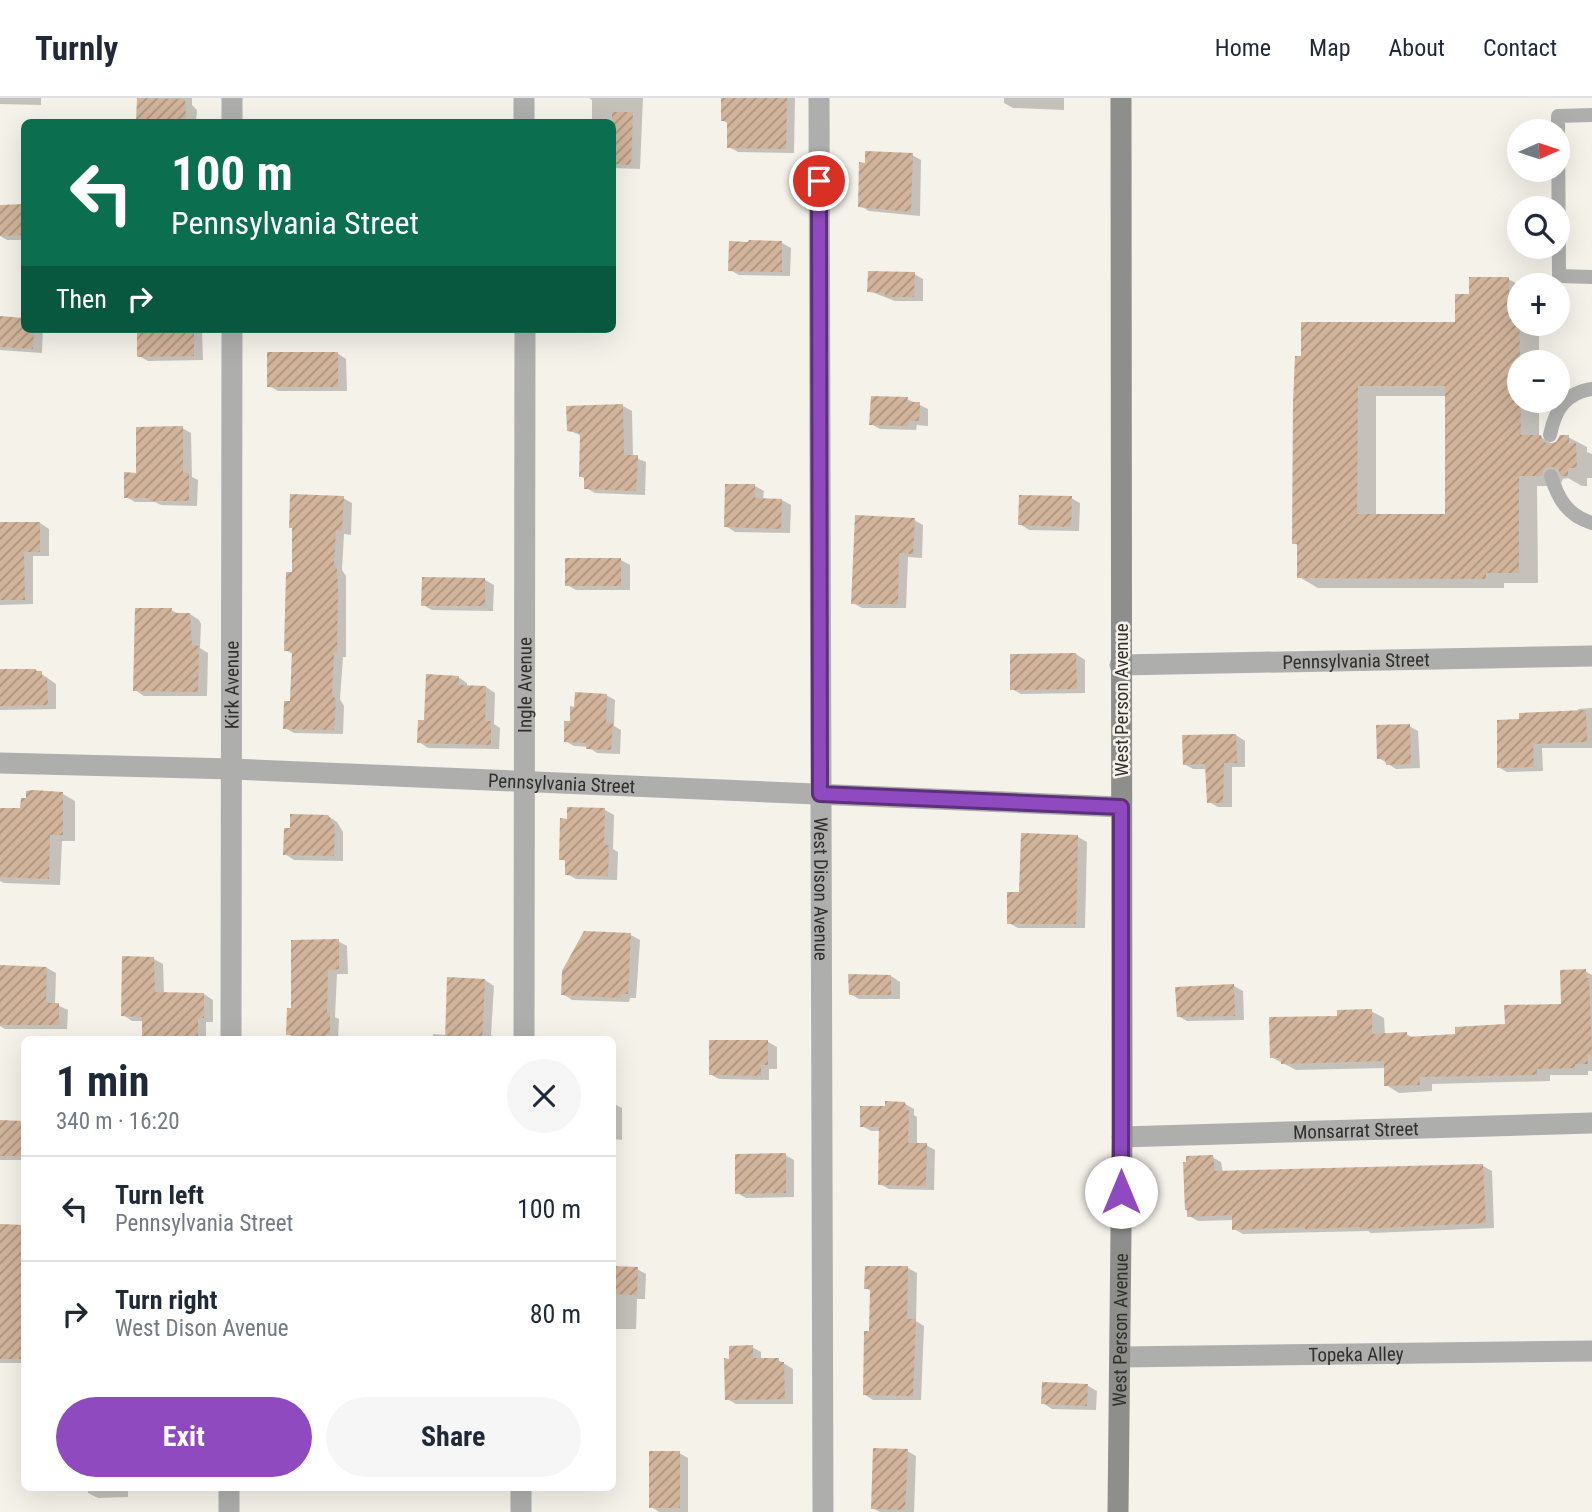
<!DOCTYPE html>
<html lang="en">
<head>
<meta charset="utf-8">
<style>
  :root { --surface:#fff; --page:#f6f6f7; --text:#1f2937; --muted:#747a83; --line:#e0e1e3; --accent:#8e4abe }
  body { margin:0; font-family:"Roboto Condensed",sans-serif; background:var(--page); color:var(--text); height:100vh; display:flex; flex-direction:column; font-size:26px; white-space:nowrap }
  * { box-sizing:border-box; margin:0 }
  p { font-size:23px; color:var(--muted) }
  .icon { flex:none; width:38px; height:38px; fill:none; stroke:currentColor; stroke-width:2; stroke-linecap:round; stroke-linejoin:round }
  .map { position:relative; flex:1; overflow:hidden }
  .sheet { position:absolute; left:21px; top:938px; width:595px; height:455px; display:flex; flex-direction:column; background:var(--surface); border-radius:10px; box-shadow:0 7px 28px #0002 }
  .sheet>* { flex:none }
  .banner { position:absolute; left:21px; top:21px; width:595px; height:214px; border-radius:10px; box-shadow:0 7px 28px #0002; background:#0b6e4f; color:#fff; overflow:hidden }
  .needle { width:46px; rotate:87deg }
  .fabs { position:absolute; left:1507px; top:21px; display:grid; gap:14px }
  .fabs a { display:grid; place-items:center; width:63px; height:63px; border-radius:50%; background:var(--surface); box-shadow:0 7px 28px #0002; font-size:35px }
  .pin { position:absolute; display:grid; place-items:center; width:60px; height:60px; color:#fff; margin:-30px; border:4px solid #fff; border-radius:50%; box-shadow:0 2px 7px #0007 }
  .me { position:absolute; width:77px; margin:-38px; rotate:0deg; stroke-linejoin:round; filter:drop-shadow(0 0 5px #0008) }
  .turn { display:flex; align-items:center; gap:24px; height:147px; padding:0 35px; font-size:32px }
  .turn .icon { width:91px; height:91px; stroke-width:2.5 }
  .turn b { display:block; font-size:49px; line-height:60px }
  .then { display:flex; align-items:center; height:66px; padding:0 35px; background:#0003; gap:14px; font-size:26px }
  .round { display:grid; place-items:center; flex:none; width:74px; height:74px; border-radius:37px; background:var(--page) }
  .overview { display:flex; align-items:center; justify-content:space-between; height:119px; padding:0 35px }
  h1 { font-size:42px; font-weight:700; line-height:52px }
  .button { display:flex; gap:14px; margin-top:auto; padding:14px 35px }
  .button a { flex:1; height:80px; border-radius:42px; background:var(--accent); color:#fff; font-size:28px; font-weight:700; line-height:80px; text-align:center }
  .button a+a { background:var(--page); color:var(--text) }
  ul { padding:0; list-style:none }
  li { display:flex; align-items:center; gap:21px; height:105px; padding:0 35px; border-top:2px solid var(--line) }
  li div { flex:1 }
  li b { display:block; font-size:26px }
  li em { font-style:normal }
  header { display:flex; align-items:center; gap:42px; box-sizing:border-box; height:98px; padding:0 35px; background:var(--surface); border-bottom:2px solid var(--line) }
  header strong { font-size:33px }
  nav { display:flex; gap:38px; margin-inline-start:auto; font-size:24px }
  .map>svg:first-child { display:block }
  .shadow { fill:#0003; fill-rule:evenodd }
  .building { fill:url(#building-hatch); fill-rule:evenodd }
  .lines { fill:none; stroke-linecap:round; stroke-linejoin:round }
  .lane { stroke:#aeafac; stroke-width:14 }
  .street { stroke:#aeafac; stroke-width:21 }
  .secondary { stroke:#8e8f8a; stroke-width:21 }
  .route-casing { stroke:#5c307c; stroke-width:18 }
  .route { stroke:#8e4abe; stroke-width:12 }
  .labels { text-anchor:middle; stroke-width:5; stroke-linejoin:round; paint-order:stroke }
  .street-label { font-size:19px; fill:#302f2c; stroke:#f5f2ea }
</style>
</head>
<body>
<header>
<strong>Turnly</strong>
<nav><a>Home</a><a>Map</a><a>About</a><a>Contact</a></nav>
</header>
<div class="map">
<svg width="1592" height="1414" viewBox="0 0 1592 1414">
  <defs>
    <pattern id="building-hatch" width="6" height="6" patternUnits="userSpaceOnUse" patternTransform="scale(1.75)"><rect width="6" height="6" fill="#d2b49b"/><path d="M-1 1l2-2M0 6l6-6M5 7l2-2" fill="none" stroke="#ab937f"/></pattern>
  </defs>
  <rect width="100%" height="100%" fill="#f5f2ea"/>
  <g class="shadow">
    <polygon points="0,0 41,0 41,7 0,6"/>
    <polygon points="139,0 192,0 192,7 197,12 196,24 138,24"/>
    <polygon points="589,0 643,0 640,71 612,70 612,24 592,24 592,2"/>
    <polygon points="723,0 795,0 794,55 738,54 729,49 729,26 722,22"/>
    <polygon points="1004,0 1064,0 1064,12 1013,10 1004,5"/>
    <polygon points="912,57 921,62 920,118 869,113 860,108"/>
    <polygon points="24,108 24,142 7,142 0,138 0,109"/>
    <polygon points="782,145 791,150 790,178 739,177 730,172"/>
    <polygon points="914,176 923,181 923,203 895,203 869,193"/>
    <path d="M1508,181L1520,187L1519,226H1539V264H1519V303H1539V338L1554,347L1568,339L1587,349V354L1592,356V380H1587V388H1582L1568,380L1563,381L1560,388H1537L1538,485H1504V490H1318L1299,479V448L1294,445L1296,260L1457,226L1471,197ZM1376,298H1447V418L1376,417Z"/>
    <polygon points="0,220 24,222 24,231 43,231 42,255 0,252"/>
    <polygon points="139,231 202,231 203,262 148,263 139,258"/>
    <polygon points="337,255 346,261 347,293 278,293 269,288"/>
    <polygon points="907,301 928,311 928,328 917,327 916,332 880,331 871,326"/>
    <polygon points="623,308 632,313 633,359 646,364 645,397 595,395 586,390 586,381 580,378 582,338 568,332"/>
    <polygon points="182,330 191,335 192,379 198,382 197,408 161,407 155,404 135,404 126,399 138,376"/>
    <polygon points="755,388 764,393 763,402 782,402 791,407 790,435 735,434 726,428"/>
    <polygon points="343,400 352,405 351,437 344,436 342,472 346,478 346,559 343,559 340,601 344,608 343,636 294,635 285,630 292,605 294,557 286,552 294,476"/>
    <polygon points="1071,400 1080,405 1079,433 1029,432 1020,426"/>
    <polygon points="914,422 923,427 922,460 908,459 906,510 862,510 853,505"/>
    <polygon points="0,425 40,425 49,431 49,458 33,458 33,506 0,507"/>
    <polygon points="621,462 630,467 630,492 576,492 567,487"/>
    <polygon points="485,482 494,487 493,513 432,512 423,507"/>
    <polygon points="171,512 179,516 190,516 199,522 201,526 200,550 208,555 207,598 144,598 135,592"/>
    <polygon points="1076,556 1085,562 1085,595 1021,596 1012,591"/>
    <polygon points="36,572 56,586 56,611 0,612 0,573"/>
    <polygon points="458,579 467,585 467,589 486,589 495,595 494,626 500,630 499,651 428,650 419,644 426,624"/>
    <polygon points="606,597 615,602 614,628 621,632 620,656 597,655 588,649 574,648 565,643"/>
    <polygon points="1592,610 1592,650 1542,650 1543,673 1507,674 1498,669 1578,614 1578,611"/>
    <polygon points="1409,628 1418,633 1420,670 1396,671 1379,660"/>
    <polygon points="1236,637 1245,643 1245,669 1232,669 1232,709 1218,709 1209,704 1207,671 1193,671 1184,666"/>
    <polygon points="63,696 75,703 75,743 62,743 60,787 4,785 0,783 0,712 22,712"/>
    <polygon points="605,712 614,717 613,751 618,754 617,782 576,781 567,776 567,764 561,761 569,722"/>
    <polygon points="328,718 337,724 343,734 343,763 294,762 285,756 291,732"/>
    <polygon points="1078,739 1087,744 1085,830 1018,830 1009,825 1020,796"/>
    <polygon points="631,837 640,842 636,900 630,900 629,904 572,902 563,896"/>
    <polygon points="338,843 347,848 348,876 337,876 335,919 339,921 338,940 292,942 292,939 288,936 293,912"/>
    <polygon points="154,861 163,866 164,895 204,896 213,902 213,924 206,924 206,942 143,942 143,923 132,923 123,917"/>
    <polygon points="0,869 47,870 56,875 55,906 68,912 67,931 5,931 0,928"/>
    <polygon points="1585,873 1592,877 1592,973 1588,973 1588,977 1550,977 1550,983 1432,986 1432,993 1399,995 1386,987 1386,970 1296,972 1271,959 1339,919 1371,913 1384,920 1385,937 1406,936 1414,940 1457,938 1507,928 1563,907"/>
    <polygon points="891,878 900,884 900,901 859,901 850,896"/>
    <polygon points="449,881 485,882 494,888 491,937 504,942 433,942 433,936 446,937"/>
    <polygon points="1234,888 1243,893 1244,922 1187,923 1178,918"/>
    <polygon points="768,944 777,949 777,971 769,971 769,982 719,981 710,976"/>
    <polygon points="612,1005 622,1010 622,1042 612,1041"/>
    <polygon points="905,1006 914,1011 914,1017 917,1019 917,1047 926,1047 935,1052 934,1092 889,1091 880,1086 881,1033 871,1033 862,1028 887,1010"/>
    <rect x="0" y="1024" width="24" height="38"/>
    <polygon points="785,1057 794,1062 794,1099 746,1100 737,1095"/>
    <polygon points="1212,1059 1221,1064 1223,1075 1483,1068 1492,1073 1494,1130 1371,1135 1368,1133 1243,1136 1234,1131 1234,1122 1198,1123 1189,1118"/>
    <polygon points="0,1128 24,1129 24,1265 0,1265"/>
    <polygon points="612,1170 637,1171 646,1176 645,1201 637,1201 636,1231 612,1231"/>
    <polygon points="908,1170 917,1175 916,1223 924,1228 921,1302 873,1302 864,1296 871,1235 871,1193 866,1190"/>
    <polygon points="752,1249 761,1254 761,1262 778,1262 793,1271 793,1306 736,1306 727,1301"/>
    <polygon points="1088,1288 1097,1293 1096,1312 1052,1311 1043,1305"/>
    <polygon points="907,1353 916,1358 914,1414 880,1414 872,1410"/>
    <polygon points="679,1355 688,1360 688,1414 659,1414 650,1408"/>
    <polygon points="88,1390 128,1390 128,1399 98,1400 88,1395"/>
  </g>
  <g class="building">
    <polygon points="137,0 185,1 186,23 136,24"/>
    <polygon points="721,0 787,0 786,51 727,50 727,23 721,23"/>
    <polygon points="612,14 633,14 631,67 612,66"/>
    <polygon points="865,53 913,55 911,114 858,109 859,64 865,65"/>
    <polygon points="24,106 24,137 0,138 0,107"/>
    <polygon points="749,142 782,143 782,174 728,173 729,143 748,144"/>
    <polygon points="868,173 915,174 914,199 885,199 885,195 867,194"/>
    <path d="M1469,179H1509V196H1519L1521,337H1541L1543,343L1548,346L1556,344L1560,337H1569V346L1576,345L1577,370H1568V378H1561L1558,371L1552,369L1544,371L1542,378H1519V475H1486V481L1297,480V446H1292L1293,304L1295,258H1301V224H1455V196H1469ZM1358,288H1445V416H1357Z"/>
    <polygon points="0,218 24,220 24,231 34,231 33,251 0,249"/>
    <polygon points="137,231 194,231 194,258 137,259"/>
    <rect x="267" y="254" width="71" height="35"/>
    <polygon points="871,298 908,299 907,304 920,304 919,323 908,323 908,328 869,327"/>
    <polygon points="623,306 624,357 638,357 636,393 584,391 584,379 579,379 580,335 567,333 566,308"/>
    <polygon points="183,328 183,375 189,375 189,403 150,403 150,400 124,400 124,374 136,375 136,329"/>
    <polygon points="725,386 755,386 755,400 782,401 781,431 724,429"/>
    <polygon points="290,396 344,398 342,433 336,432 334,465 337,472 338,491 337,554 334,554 332,595 336,602 334,632 283,631 284,603 290,603 292,553 284,553 286,474 292,474 292,430 289,430"/>
    <polygon points="1019,397 1072,398 1071,429 1018,427"/>
    <polygon points="855,417 915,420 913,456 899,455 898,506 851,506"/>
    <polygon points="0,424 40,424 40,454 24,454 25,502 0,502"/>
    <rect x="565" y="460" width="56" height="28"/>
    <polygon points="422,479 485,480 485,508 421,508"/>
    <polygon points="135,510 172,510 171,515 190,515 192,547 199,548 198,594 133,593"/>
    <polygon points="1076,555 1077,591 1010,592 1010,556"/>
    <polygon points="0,571 36,571 36,573 42,573 42,579 47,579 48,607 0,608"/>
    <polygon points="426,576 459,578 458,587 486,588 485,623 491,623 491,647 417,645 418,622 424,622"/>
    <polygon points="575,594 607,596 606,625 613,625 611,652 586,651 586,645 564,644 564,623 570,623 570,608 574,609"/>
    <polygon points="1586,612 1587,644 1533,646 1534,669 1497,670 1497,622 1519,621 1519,615"/>
    <polygon points="1410,626 1411,666 1386,667 1385,661 1377,661 1376,627"/>
    <polygon points="1236,636 1237,665 1224,665 1223,705 1207,705 1205,666 1183,667 1182,637"/>
    <polygon points="33,692 63,694 63,737 50,737 49,781 0,779 0,710 20,710 21,700 26,700 26,693"/>
    <polygon points="567,709 605,710 604,747 609,747 608,778 565,777 565,762 559,762 560,720 567,721"/>
    <polygon points="290,716 328,717 335,728 334,758 283,757 284,730 290,730"/>
    <polygon points="1021,735 1078,737 1076,826 1007,826 1007,794 1019,794"/>
    <polygon points="584,833 631,835 628,896 621,896 621,900 561,897 562,873"/>
    <polygon points="339,841 339,871 328,872 327,914 330,914 330,936 326,936 325,942 292,942 292,937 286,937 287,910 291,910 291,842"/>
    <polygon points="122,858 154,859 155,894 204,895 204,920 198,920 198,940 142,942 142,919 121,918"/>
    <polygon points="0,867 47,869 46,903 48,905 59,905 59,927 0,927"/>
    <polygon points="1586,871 1586,880 1589,880 1592,957 1587,957 1588,966 1575,966 1575,970 1537,971 1537,977 1419,979 1420,987 1384,988 1384,963 1281,966 1281,960 1270,960 1269,919 1337,918 1337,912 1372,911 1372,936 1407,934 1407,939 1455,936 1455,929 1505,926 1504,907 1561,906 1560,872"/>
    <polygon points="848,876 891,877 891,897 849,897"/>
    <polygon points="447,879 485,881 482,942 445,942"/>
    <polygon points="1234,886 1235,918 1177,919 1175,889"/>
    <polygon points="709,942 768,942 768,967 761,967 761,978 709,977"/>
    <polygon points="885,1003 905,1004 906,1012 909,1012 908,1045 927,1045 926,1088 878,1087 879,1029 860,1029 860,1008 885,1008"/>
    <polygon points="0,1022 24,1023 24,1058 0,1058"/>
    <polygon points="786,1055 786,1095 735,1096 735,1056"/>
    <polygon points="1213,1057 1215,1073 1483,1066 1486,1125 1360,1131 1360,1129 1305,1131 1305,1129 1232,1132 1232,1117 1187,1119 1187,1112 1185,1112 1183,1064 1186,1064 1186,1058"/>
    <polygon points="0,1126 24,1127 24,1261 0,1261"/>
    <polygon points="612,1168 638,1169 637,1197 612,1196"/>
    <polygon points="865,1168 908,1168 907,1221 916,1221 913,1298 863,1297 864,1233 869,1233 870,1191 864,1191"/>
    <polygon points="753,1247 753,1260 779,1260 779,1264 784,1264 785,1301 725,1302 724,1260 729,1261 729,1248"/>
    <polygon points="1042,1284 1088,1286 1087,1308 1041,1306"/>
    <polygon points="873,1350 908,1351 905,1412 871,1411"/>
    <rect x="649" y="1353" width="31" height="57"/>
  </g>
  <g class="lines">
    <g class="lane">
      <polyline points="1592,17 1558,18 1559,178 1592,179"/>
      <path d="M1550,337C1555,312 1565,295 1592,291"/>
      <path d="M1551,378C1558,401 1568,418 1592,425"/>
    </g>
    <g class="street">
      <polyline points="232,0 232,24"/>
      <polyline points="524,0 524,24"/>
      <path id="s1" d="M819,0L823,1414"/>
      <path id="s2" d="M1120,567L1592,558"/>
      <path id="s3" d="M0,665L232,671L1121,709"/>
      <path id="s4" d="M231,942L232,231"/>
      <path id="s5" d="M524,942L525,231"/>
      <path id="s6" d="M1122,1039L1592,1025"/>
      <path id="s7" d="M1120,1259L1592,1253"/>
      <polyline points="229,1414 229,1390"/>
      <polyline points="521,1414 521,1390"/>
    </g>
    <path class="secondary" id="s8" d="M1118,1414L1122,1039L1121,0"/>
  </g>
  <g class="lines">
    <defs>
      <polyline id="route" points="819,83 820,696 1121,709 1121,1094"/>
    </defs>
    <use href="#route" class="route-casing"/>
    <use href="#route" class="route"/>
  </g>
  <g class="labels">
    <g class="street-label">
      <text dy="7" stroke="none"><textPath href="#s2" startOffset="236">Pennsylvania Street</textPath></text>
      <text dy="7" stroke="none"><textPath href="#s4" startOffset="355">Kirk Avenue</textPath></text>
      <text dy="7" stroke="none"><textPath href="#s5" startOffset="355">Ingle Avenue</textPath></text>
      <text transform="translate(1121 602) rotate(-90)" y="7">West Person Avenue</text>
      <text dy="7" stroke="none"><textPath href="#s3" startOffset="562">Pennsylvania Street</textPath></text>
      <text dy="7" stroke="none"><textPath href="#s1" startOffset="791">West Dison Avenue</textPath></text>
      <text dy="7" stroke="none"><textPath href="#s6" startOffset="234">Monsarrat Street</textPath></text>
      <text dy="7" stroke="none"><textPath href="#s8" startOffset="182">West Person Avenue</textPath></text>
      <text dy="7" stroke="none"><textPath href="#s7" startOffset="236">Topeka Alley</textPath></text>
    </g>
  </g>
</svg>
<div class="fabs">
<a><svg class="needle" viewBox="-14 -14 28 28"><path d="M0-13l5 13h-10z" fill="#e53935"/><path d="M0 13l5-13h-10z" fill="#747a83"/></svg></a>
<a><svg class="icon" aria-label="search" viewBox="0 0 24 24"><circle cx="10" cy="10" r="6"/><path d="M15 15l6 6"/></svg></a>
<a>+</a>
<a>−</a>
</div>
<div class="pin" style="left:819px;top:83px;background:#d93025"><svg class="icon" aria-label="arrive" viewBox="0 0 24 24"><path d="M6 21V4h12l-3 4 3 4H6"/></svg></div>
<svg class="me" style="left:1121px;top:1094px" viewBox="-20 -20 40 40"><circle r="19" fill="#fff"/><path d="M0-13L10 11 0 6-10 11z" fill="#8e4abe"/></svg>
<div class="banner">
<div class="turn"><svg class="icon" aria-label="left" viewBox="0 0 24 24"><path d="M17 20v-9H6M10 6l-5 5 5 5"/></svg><div><b>100 m</b>Pennsylvania Street</div></div>
<div class="then">Then<svg class="icon" aria-label="right" viewBox="0 0 24 24"><path d="M7 20v-9h11M14 6l5 5-5 5"/></svg></div>
</div>
<section class="sheet">
<div class="overview"><div><h1>1 min</h1><p>340 m · 16:20</p></div><a class="round"><svg class="icon" aria-label="close" viewBox="0 0 24 24"><path d="M6 6l12 12M18 6L6 18"/></svg></a></div>
<ul>
<li><svg class="icon" aria-label="left" viewBox="0 0 24 24"><path d="M17 20v-9H6M10 6l-5 5 5 5"/></svg><div><b>Turn left</b><p>Pennsylvania Street</p></div><em>100 m</em></li>
<li><svg class="icon" aria-label="right" viewBox="0 0 24 24"><path d="M7 20v-9h11M14 6l5 5-5 5"/></svg><div><b>Turn right</b><p>West Dison Avenue</p></div><em>80 m</em></li>
</ul>
<div class="button"><a>Exit</a><a>Share</a></div>
</section>
</div>
</body>
</html>
